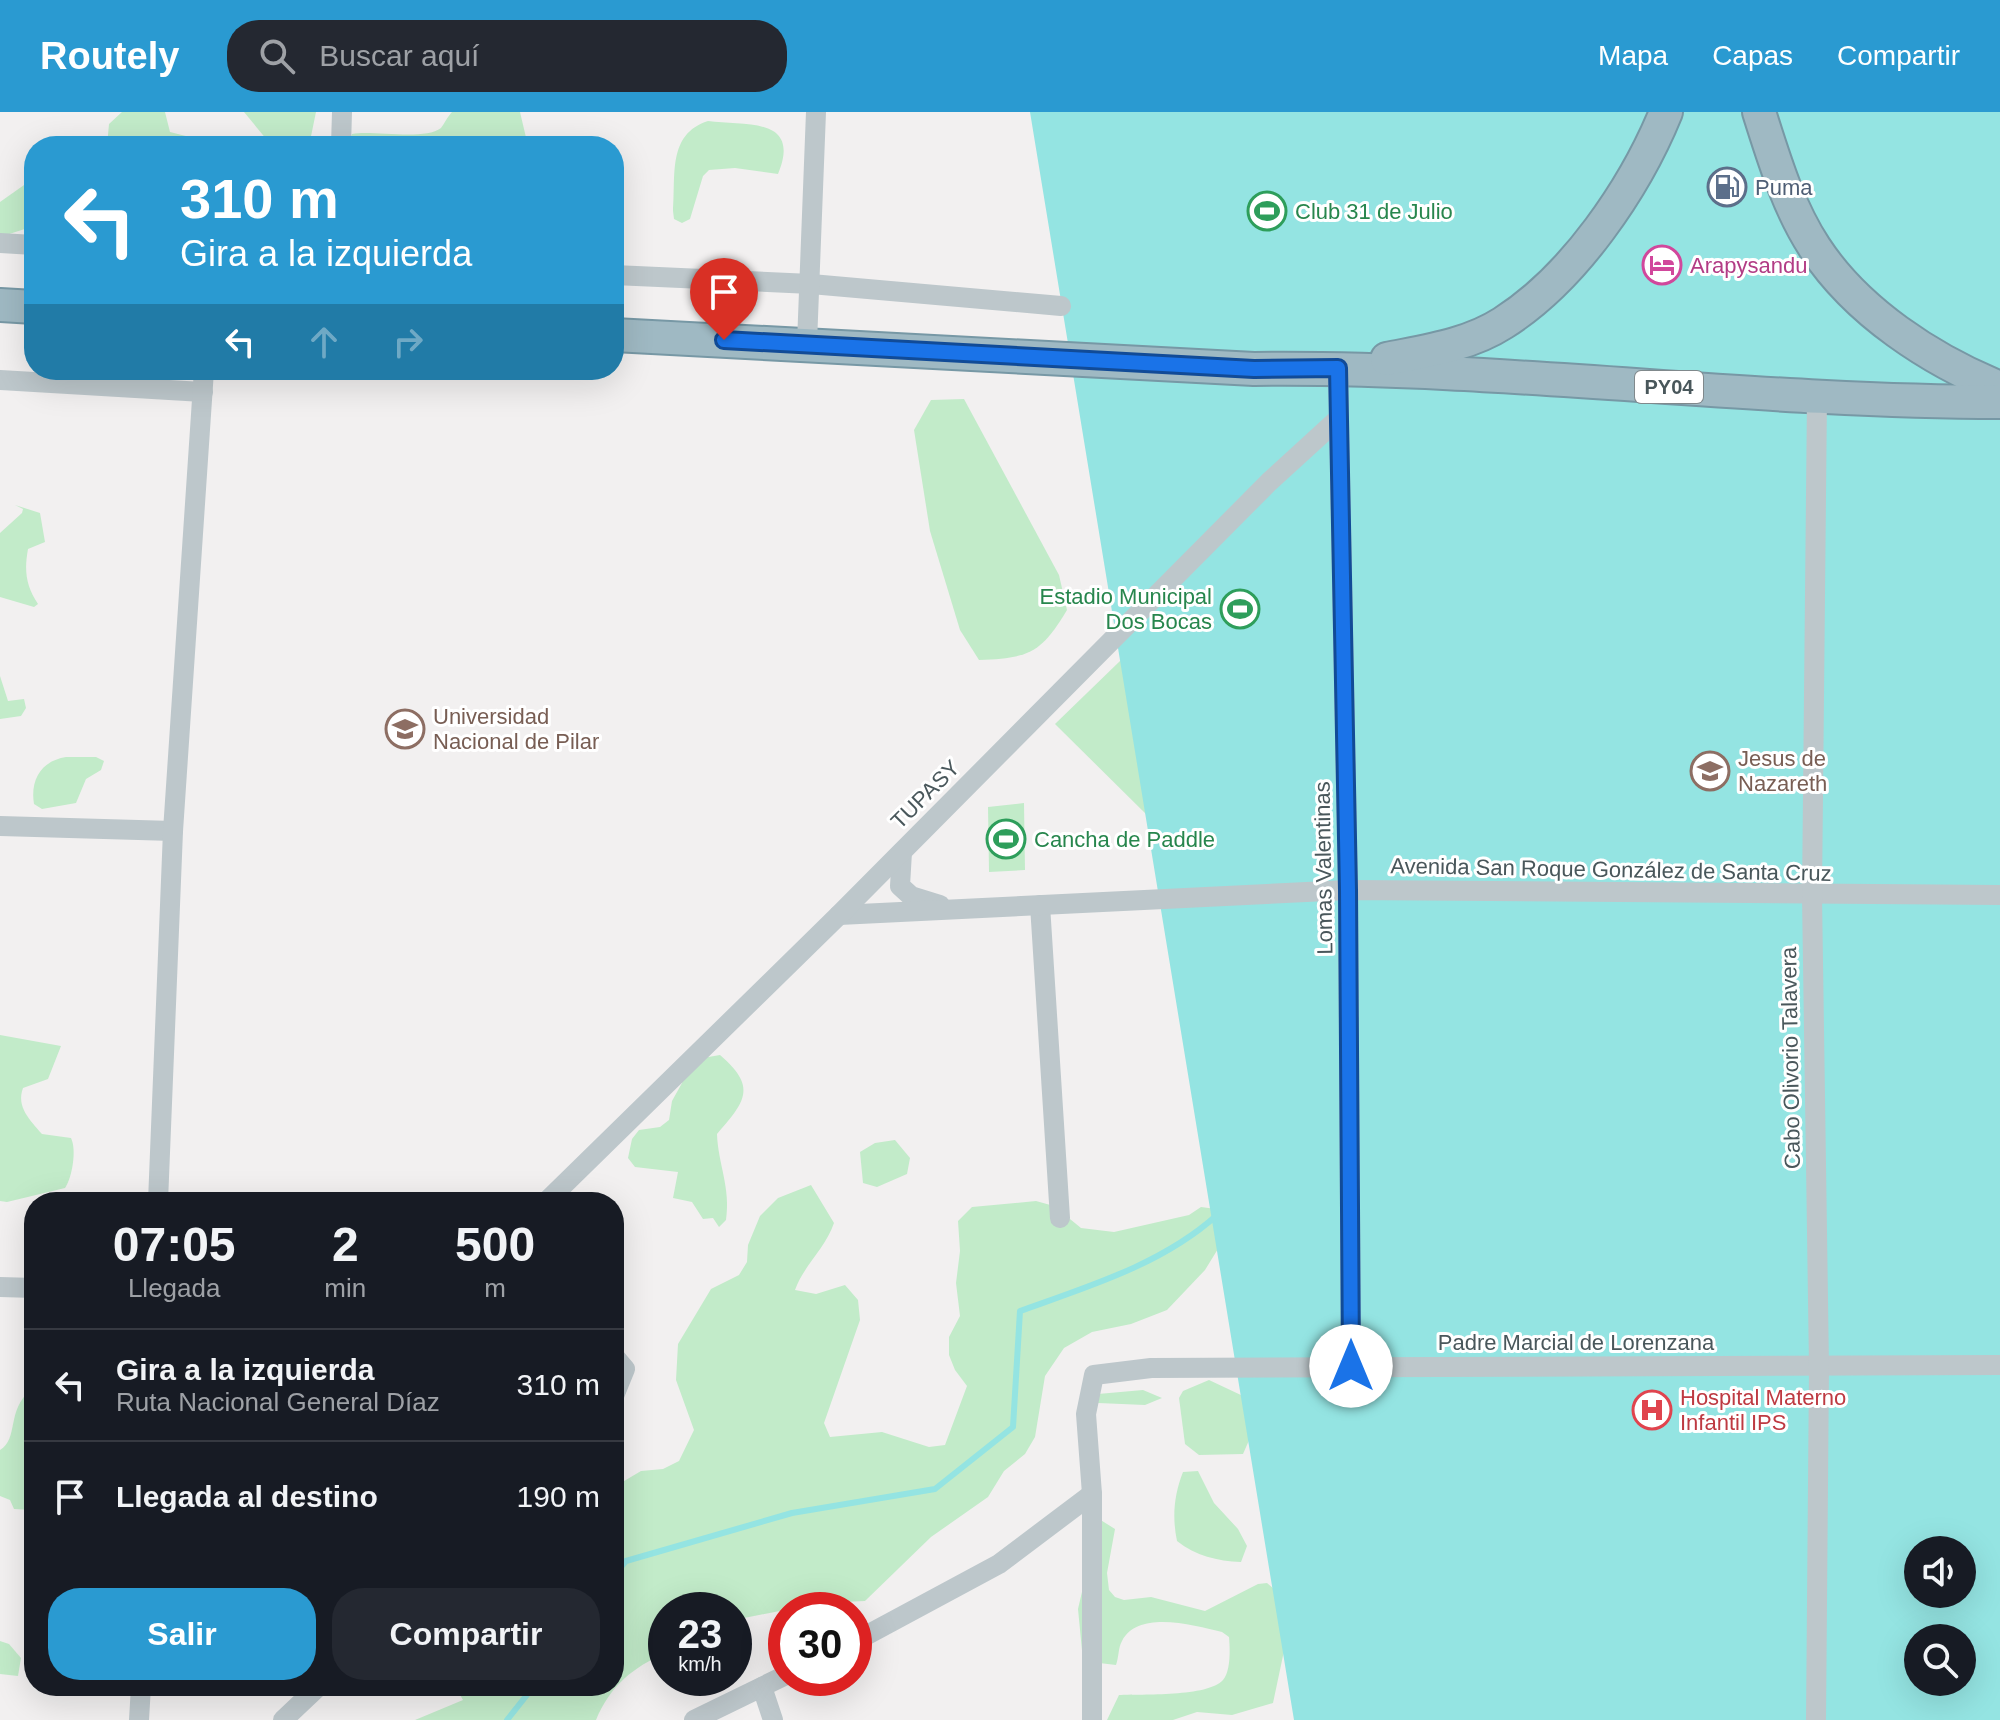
<!DOCTYPE html>
<html lang="es">
<head>
<meta charset="utf-8">
<style>
  :root { --surface:#171b24; --page:#242831; --text:#f1f3f6; --muted:#9ea1a6; --line:#363941; --accent:#2a9ad1 }
  body { margin:0; font-family:Arial,sans-serif; background:var(--page); color:var(--text); height:100vh; display:flex; flex-direction:column; font-size:30px; white-space:nowrap }
  * { box-sizing:border-box; margin:0 }
  p { font-size:26px; color:var(--muted) }
  .icon { flex:none; width:44px; height:44px; fill:none; stroke:currentColor; stroke-width:2; stroke-linecap:round; stroke-linejoin:round }
  .map { position:relative; flex:1; overflow:hidden }
  .side { position:absolute; left:24px; top:1080px; width:600px; height:504px; display:flex; flex-direction:column; background:var(--surface); border-radius:32px; box-shadow:0 8px 32px #0002 }
  .side>* { flex:none }
  .top-card { position:absolute; left:24px; top:24px; width:600px; height:244px; border-radius:32px; box-shadow:0 8px 32px #0002; background:#2a9ad1; color:#fff; overflow:hidden }
  .buttons { position:absolute; left:1904px; top:1424px; display:grid; gap:16px }
  .buttons a { display:grid; place-items:center; width:72px; height:72px; border-radius:50%; background:var(--surface); box-shadow:0 8px 32px #0002; font-size:40px }
  .speed { position:absolute; left:648px; top:1480px; display:flex; gap:16px; font-size:40px; font-weight:700; text-align:center }
  .speed>* { display:grid; place-content:center; width:104px; height:104px; border-radius:50%; background:var(--surface); box-shadow:0 8px 32px #0002; line-height:1 }
  .speed small { font-size:20px; font-weight:400 }
  .speed .limit { border:12px solid #d22; background:#fff; color:#111 }
  .pin { position:absolute; display:grid; place-items:center; width:68px; height:68px; color:#fff; margin:-82px -34px; border-radius:50% 50% 50% 0; rotate:-45deg; box-shadow:0 0 8px #0007 }
  .pin .icon { rotate:45deg }
  .me { position:absolute; width:88px; margin:-44px; rotate:0deg; stroke-linejoin:round; filter:drop-shadow(0 0 6px #0008) }
  .turn { display:flex; align-items:center; gap:28px; height:168px; padding:0 24px; font-size:36px }
  .turn .icon { width:104px; height:104px; stroke-width:2.5 }
  .turn b { display:block; font-size:56px; line-height:68px }
  .lanes { display:flex; align-items:center; height:76px; padding:0 24px; background:#0003; justify-content:center; gap:40px; direction:ltr }
  .lanes .off { opacity:.35 }
  .eta { display:flex; justify-content:space-evenly; align-items:center; height:136px; text-align:center }
  .eta b { font-size:48px; font-weight:700; line-height:56px }
  .button { display:flex; gap:16px; margin-top:auto; padding:16px 24px }
  .button a { flex:1; height:92px; border-radius:32px; background:var(--accent); color:#fff; font-size:32px; font-weight:700; line-height:92px; text-align:center }
  .button a+a { background:var(--page); color:var(--text) }
  ul { padding:0; list-style:none }
  li { display:flex; align-items:center; gap:24px; height:112px; padding:0 24px; border-top:2px solid var(--line) }
  li div { flex:1 }
  li b { display:block; font-size:30px }
  li em { font-style:normal }
  header { display:flex; align-items:center; gap:48px; box-sizing:border-box; height:112px; padding:0 40px; background:var(--accent); color:#fff }
  header strong { font-size:38px }
  nav { display:flex; gap:44px; margin-inline-start:auto; font-size:28px }
  .search { width:560px; height:72px; background:var(--page); display:flex; align-items:center; gap:20px; box-sizing:border-box; padding:0 28px; border-radius:32px; color:var(--muted); font-size:30px }
  .map>svg:first-child { display:block }
  .green { fill:#c2ebc9 }
  .water { fill:#94e4e2; fill-rule:evenodd }
  .lines { fill:none; stroke-linecap:round; stroke-linejoin:round }
  .stream { stroke:#94e4e2; stroke-width:6 }
  .trunk-casing { stroke:#7798a5; stroke-width:36 }
  .minor { stroke:#bdc7cb; stroke-width:20 }
  .trunk { stroke:#9fb9c3; stroke-width:32 }
  .route-casing { stroke:#114b97; stroke-width:20 }
  .route { stroke:#1a73e8; stroke-width:14 }
  .labels { text-anchor:middle; stroke-width:6; stroke-linejoin:round; paint-order:stroke }
  .shield { fill:#fff; stroke:#80898c; stroke-width:2 }
  .shield-label { font-size:20px; font-weight:bold; fill:#49575b }
  .service-label { font-size:22px; fill:#4e5e75; stroke:#fff; text-anchor:start }
  .leisure-label { font-size:22px; fill:#27864d; stroke:#fff; text-anchor:start }
  .hotel-label { font-size:22px; fill:#b23c85; stroke:#fff; text-anchor:start }
  .education-label { font-size:22px; fill:#785e54; stroke:#fff; text-anchor:start }
  .street-label { font-size:22px; fill:#49575b; stroke:#fff }
  .health-label { font-size:22px; fill:#be3a42; stroke:#fff; text-anchor:start }
</style>
</head>
<body>
<header>
<strong>Routely</strong>
<div class="search"><svg class="icon" aria-label="search" viewBox="0 0 24 24"><circle cx="10" cy="10" r="6"/><path d="M15 15l6 6"/></svg>Buscar aquí</div>
<nav><a>Mapa</a><a>Capas</a><a>Compartir</a></nav>
</header>
<div class="map">
<svg width="2000" height="1608" viewBox="0 0 2000 1608">
  <rect width="100%" height="100%" fill="#f2f0f0"/>
  <g class="green">
    <polygon points="122,0 165,0 170,20 225,34 107,34 109,12"/>
    <polygon points="244,0 316,0 309,34 272,34"/>
    <path d="M452,0H520L528,34H347L352,22C373,18 424,29 441,16C444,12 448,4 452,0Z"/>
    <path d="M708,9C744,14 802,4 778,62L735,56L709,58L703,64L690,107L682,111L674,107L673,99C676,64 667,22 708,9Z"/>
    <polygon points="34,66 34,114 0,125 0,90"/>
    <path d="M964,287L1059,463L1067,498C1041,541 1030,546 979,548L960,518L930,419L914,318L931,288Z"/>
    <path d="M15,393L40,401L45,430L28,437C24,459 26,474 38,492L34,495L0,485V421L22,401L23,397Z"/>
    <polygon points="1183,488 1151,707 1055,612"/>
    <polygon points="0,564 8,589 24,587 26,596 21,604 0,607"/>
    <path d="M66,645H96L104,649L101,658L86,667L76,691L42,697L34,692C30,668 41,649 66,645Z"/>
    <polygon points="1024,691 1025,758 989,760 988,695"/>
    <path d="M0,923L61,934L48,967L23,976C16,995 30,1008 42,1022L71,1026C77,1038 72,1066 65,1076L7,1090L0,1089Z"/>
    <path d="M720,943C757,975 746,989 717,1022C718,1052 731,1076 726,1108L719,1115L713,1106L703,1107L692,1090L673,1086L678,1060L635,1055L628,1046L632,1027L639,1018L660,1015L669,1008L672,989L682,971L685,949Z"/>
    <polygon points="895,1028 910,1046 907,1062 877,1075 863,1071 860,1040 875,1031"/>
    <path d="M811,1073L834,1111C825,1137 804,1153 795,1178L816,1182L845,1173L858,1188L860,1208L824,1311L830,1325L882,1320L929,1335L945,1333L967,1274L955,1258L949,1243V1225L960,1204L956,1171L960,1139L958,1109L972,1095L1036,1089L1054,1094L1081,1116L1114,1120L1189,1103L1201,1095L1216,1097L1221,1132L1205,1158L1167,1198L1131,1212L1092,1220L1064,1236L1045,1264L1035,1325L1025,1342L1004,1359L988,1385L931,1425L865,1489L820,1491L734,1508V1498H666V1541C633,1555 610,1574 596,1608H415L463,1588L455,1574H614V1375L641,1359L663,1357L679,1349L694,1318L676,1268L678,1232L711,1177L739,1163L747,1150L748,1133L760,1104L778,1086Z"/>
    <polygon points="1209,1268 1243,1284 1254,1317 1243,1342 1199,1343 1185,1332 1179,1286 1183,1279"/>
    <path d="M31,1278L34,1279V1394L31,1398L14,1397L10,1388L0,1384V1338C19,1327 6,1298 31,1278Z"/>
    <polygon points="1143,1278 1162,1286 1145,1293 1098,1291 1098,1282"/>
    <path d="M1198,1359L1214,1391L1238,1417L1247,1434L1241,1450C1217,1449 1196,1444 1177,1429C1172,1405 1174,1383 1183,1360Z"/>
    <path d="M1099,1407L1115,1417L1107,1461L1109,1478L1115,1485L1124,1488L1151,1485L1205,1499L1258,1472L1267,1471L1274,1477L1288,1520L1273,1591L1232,1603L1197,1600L1173,1608H1107L1119,1583C1142,1582 1208,1585 1223,1568C1231,1559 1230,1536 1229,1525L1222,1520C1195,1514 1139,1497 1122,1529C1118,1536 1119,1545 1116,1553L1083,1549L1078,1497Z"/>
    <polygon points="0,1529 9,1532 21,1546 18,1564 0,1562"/>
  </g>
  <path class="water" d="M1030,0H2000V1608H1294ZM1918,1438H1962V1482H1918ZM1918,1526H1962V1570H1918Z"/>
  <g class="lines">
    <g class="stream">
      <path d="M614,1463L626,1449L792,1401L935,1377L1013,1315L1020,1199C1087,1175 1163,1152 1217,1103"/>
      <polyline points="507,1608 534,1574"/>
    </g>
    <defs>
      <g id="trunk">
        <path d="M1759,0C1774,47 1788,95 1815,136C1857,200 1931,248 2000,276"/>
        <polyline points="0,193 34,195"/>
        <path d="M614,223L1254,257C1503,254 1751,290 2000,290"/>
        <path d="M1387,247C1426,239 1469,233 1503,211C1574,166 1635,76 1666,0"/>
      </g>
    </defs>
    <use href="#trunk" class="trunk-casing"/>
    <g class="minor">
      <polyline points="341,34 342,0"/>
      <polyline points="0,131 34,133"/>
      <polyline points="614,163 811,172 1061,194"/>
      <polyline points="807,231 816,0"/>
      <polyline points="1338,256 1348,778 1351,1254"/>
      <polyline points="0,268 203,280"/>
      <polyline points="0,714 173,719"/>
      <polyline points="902,740 900,774 911,784 940,793"/>
      <polyline points="1040,793 1060,1106"/>
      <polyline points="839,803 1348,778 2000,783"/>
      <polyline points="158,1090 173,719 204,258"/>
      <polyline points="546,1090 839,803 1269,370 1338,307"/>
      <polyline points="0,1175 34,1176"/>
      <polyline points="614,1244 625,1257 614,1284"/>
      <polyline points="854,1530 999,1452 1092,1382"/>
      <polyline points="762,1575 773,1608"/>
      <polyline points="139,1608 141,1574"/>
      <polyline points="283,1608 319,1574"/>
      <polyline points="694,1608 786,1563"/>
      <polyline points="1092,1608 1092,1382 1086,1302 1094,1263 1151,1256 2000,1253"/>
      <polyline points="1816,1608 1819,1255 1812,783 1817,284"/>
    </g>
    <use href="#trunk" class="trunk"/>
  </g>
  <g class="lines">
    <defs>
      <polyline id="route" points="724,228 1254,257 1338,256 1348,778 1351,1254"/>
    </defs>
    <use href="#route" class="route-casing"/>
    <use href="#route" class="route"/>
  </g>
  <defs>
    <symbol id="fuel-ring" viewBox="-11 -11 22 22"><circle r="9.5" fill="#fff" stroke="#5c6f8a" stroke-width="1.5"/><path d="M-5.5-6h7V0h2V4h1.3V-2.5L3-4.5l.8-.8L6-3V5H2.5V1h-1V6h-7ZM-4.2-4.7v3.2H.2V-4.7Z" fill="#5c6f8a"/></symbol>
    <symbol id="stadium-ring" viewBox="-11 -11 22 22"><circle r="9.5" fill="#fff" stroke="#2e9e5b" stroke-width="1.5"/><path d="M0-5a6.5 5 0 1 0 0 10a6.5 5 0 1 0 0-10ZM-3.5-1.8h7v3.6h-7Z" fill="#2e9e5b"/></symbol>
    <symbol id="hotel-ring" viewBox="-11 -11 22 22"><circle r="9.5" fill="#fff" stroke="#d1479c" stroke-width="1.5"/><path d="M-6-4.5h1.5V1H6V5H4.5V3h-9V5H-6ZM-4 0a1.8 1.8 0 1 1 3.6 0ZM.5 0V-2.5h3Q6-2.5 6 0Z" fill="#d1479c"/></symbol>
    <symbol id="university-ring" viewBox="-11 -11 22 22"><circle r="9.5" fill="#fff" stroke="#8d6e63" stroke-width="1.5"/><path d="M0-5L7-2L0 1L-7-2ZM-4 1L0 2.5L4 1V4Q0 6-4 4Z" fill="#8d6e63"/></symbol>
    <symbol id="school-ring" viewBox="-11 -11 22 22"><circle r="9.5" fill="#fff" stroke="#8d6e63" stroke-width="1.5"/><path d="M0-5L7-2L0 1L-7-2ZM-4 1L0 2.5L4 1V4Q0 6-4 4Z" fill="#8d6e63"/></symbol>
    <symbol id="hospital-ring" viewBox="-11 -11 22 22"><circle r="9.5" fill="#fff" stroke="#e0444e" stroke-width="1.5"/><path d="M-5-5h3v3.5h4V-5h3V5h-3V1.5h-4V5h-3Z" fill="#e0444e"/></symbol>
  </defs>
  <g fill-rule="evenodd">
    <use href="#fuel-ring" x="1705" y="53" width="44" height="44"/>
    <use href="#stadium-ring" x="1245" y="77" width="44" height="44"/>
    <use href="#hotel-ring" x="1640" y="131" width="44" height="44"/>
    <use href="#stadium-ring" x="1218" y="475" width="44" height="44"/>
    <use href="#university-ring" x="383" y="595" width="44" height="44"/>
    <use href="#school-ring" x="1688" y="637" width="44" height="44"/>
    <use href="#stadium-ring" x="984" y="705" width="44" height="44"/>
    <use href="#hospital-ring" x="1630" y="1276" width="44" height="44"/>
  </g>
  <g class="labels">
    <rect class="shield" x="1635" y="259" width="68" height="32" rx="6"/>
    <g class="shield-label">
      <text x="1669" y="282">PY04</text>
    </g>
    <g class="service-label">
      <text x="1755" y="83">Puma</text>
    </g>
    <g class="leisure-label">
      <text x="1295" y="107">Club 31 de Julio</text>
      <text x="1212" y="492" text-anchor="end">Estadio Municipal<tspan x="1212" dy="25">Dos Bocas</tspan></text>
      <text x="1034" y="735">Cancha de Paddle</text>
    </g>
    <g class="hotel-label">
      <text x="1690" y="161">Arapysandu</text>
    </g>
    <g class="education-label">
      <text x="433" y="612">Universidad<tspan x="433" dy="25">Nacional de Pilar</tspan></text>
      <text x="1738" y="654">Jesus de<tspan x="1738" dy="25">Nazareth</tspan></text>
    </g>
    <g class="street-label">
      <text transform="translate(925 682) rotate(-45)" y="8">TUPASY</text>
      <text transform="translate(1323 756) rotate(-91)" y="8">Lomas Valentinas</text>
      <text transform="translate(1611 757) rotate(1)" y="8">Avenida San Roque González de Santa Cruz</text>
      <text transform="translate(1790 946) rotate(-91)" y="8">Cabo Olivorio Talavera</text>
      <text x="1576" y="1238">Padre Marcial de Lorenzana</text>
    </g>
    <g class="health-label">
      <text x="1680" y="1293">Hospital Materno<tspan x="1680" dy="25">Infantil IPS</tspan></text>
    </g>
  </g>
</svg>
<div class="buttons">
<a><svg class="icon" aria-label="sound" viewBox="0 0 24 24"><path d="M4 9h4l5-4v14l-5-4H4zM17 9q2 3 0 6"/></svg></a>
<a><svg class="icon" aria-label="search" viewBox="0 0 24 24"><circle cx="10" cy="10" r="6"/><path d="M15 15l6 6"/></svg></a>
</div>
<div class="speed"><div>23<small>km/h</small></div><div class="limit">30</div></div>
<div class="pin" style="left:724px;top:228px;background:#d93025"><svg class="icon" aria-label="arrive" viewBox="0 0 24 24"><path d="M6 21V4h12l-3 4 3 4H6"/></svg></div>
<svg class="me" style="left:1351px;top:1254px" viewBox="-20 -20 40 40"><circle r="19" fill="#fff"/><path d="M0-13L10 11 0 6-10 11z" fill="#1a73e8"/></svg>
<div class="top-card">
<div class="turn"><svg class="icon" aria-label="left" viewBox="0 0 24 24"><path d="M17 20v-9H6M10 6l-5 5 5 5"/></svg><div><b>310 m</b>Gira a la izquierda</div></div>
<div class="lanes"><svg class="icon" aria-label="left" viewBox="0 0 24 24"><path d="M17 20v-9H6M10 6l-5 5 5 5"/></svg><svg class="icon off" aria-label="ahead" viewBox="0 0 24 24"><path d="M12 20V5M6 11l6-6 6 6"/></svg><svg class="icon off" aria-label="right" viewBox="0 0 24 24"><path d="M7 20v-9h11M14 6l5 5-5 5"/></svg></div>
</div>
<section class="side">
<div class="eta">
<div><b>07:05</b><p>Llegada</p></div>
<div><b>2</b><p>min</p></div>
<div><b>500</b><p>m</p></div>
</div>
<ul>
<li><svg class="icon" aria-label="left" viewBox="0 0 24 24"><path d="M17 20v-9H6M10 6l-5 5 5 5"/></svg><div><b>Gira a la izquierda</b><p>Ruta Nacional General Díaz</p></div><em>310 m</em></li>
<li><svg class="icon" aria-label="arrive" viewBox="0 0 24 24"><path d="M6 21V4h12l-3 4 3 4H6"/></svg><div><b>Llegada al destino</b></div><em>190 m</em></li>
</ul>
<div class="button"><a>Salir</a><a>Compartir</a></div>
</section>
</div>
</body>
</html>
